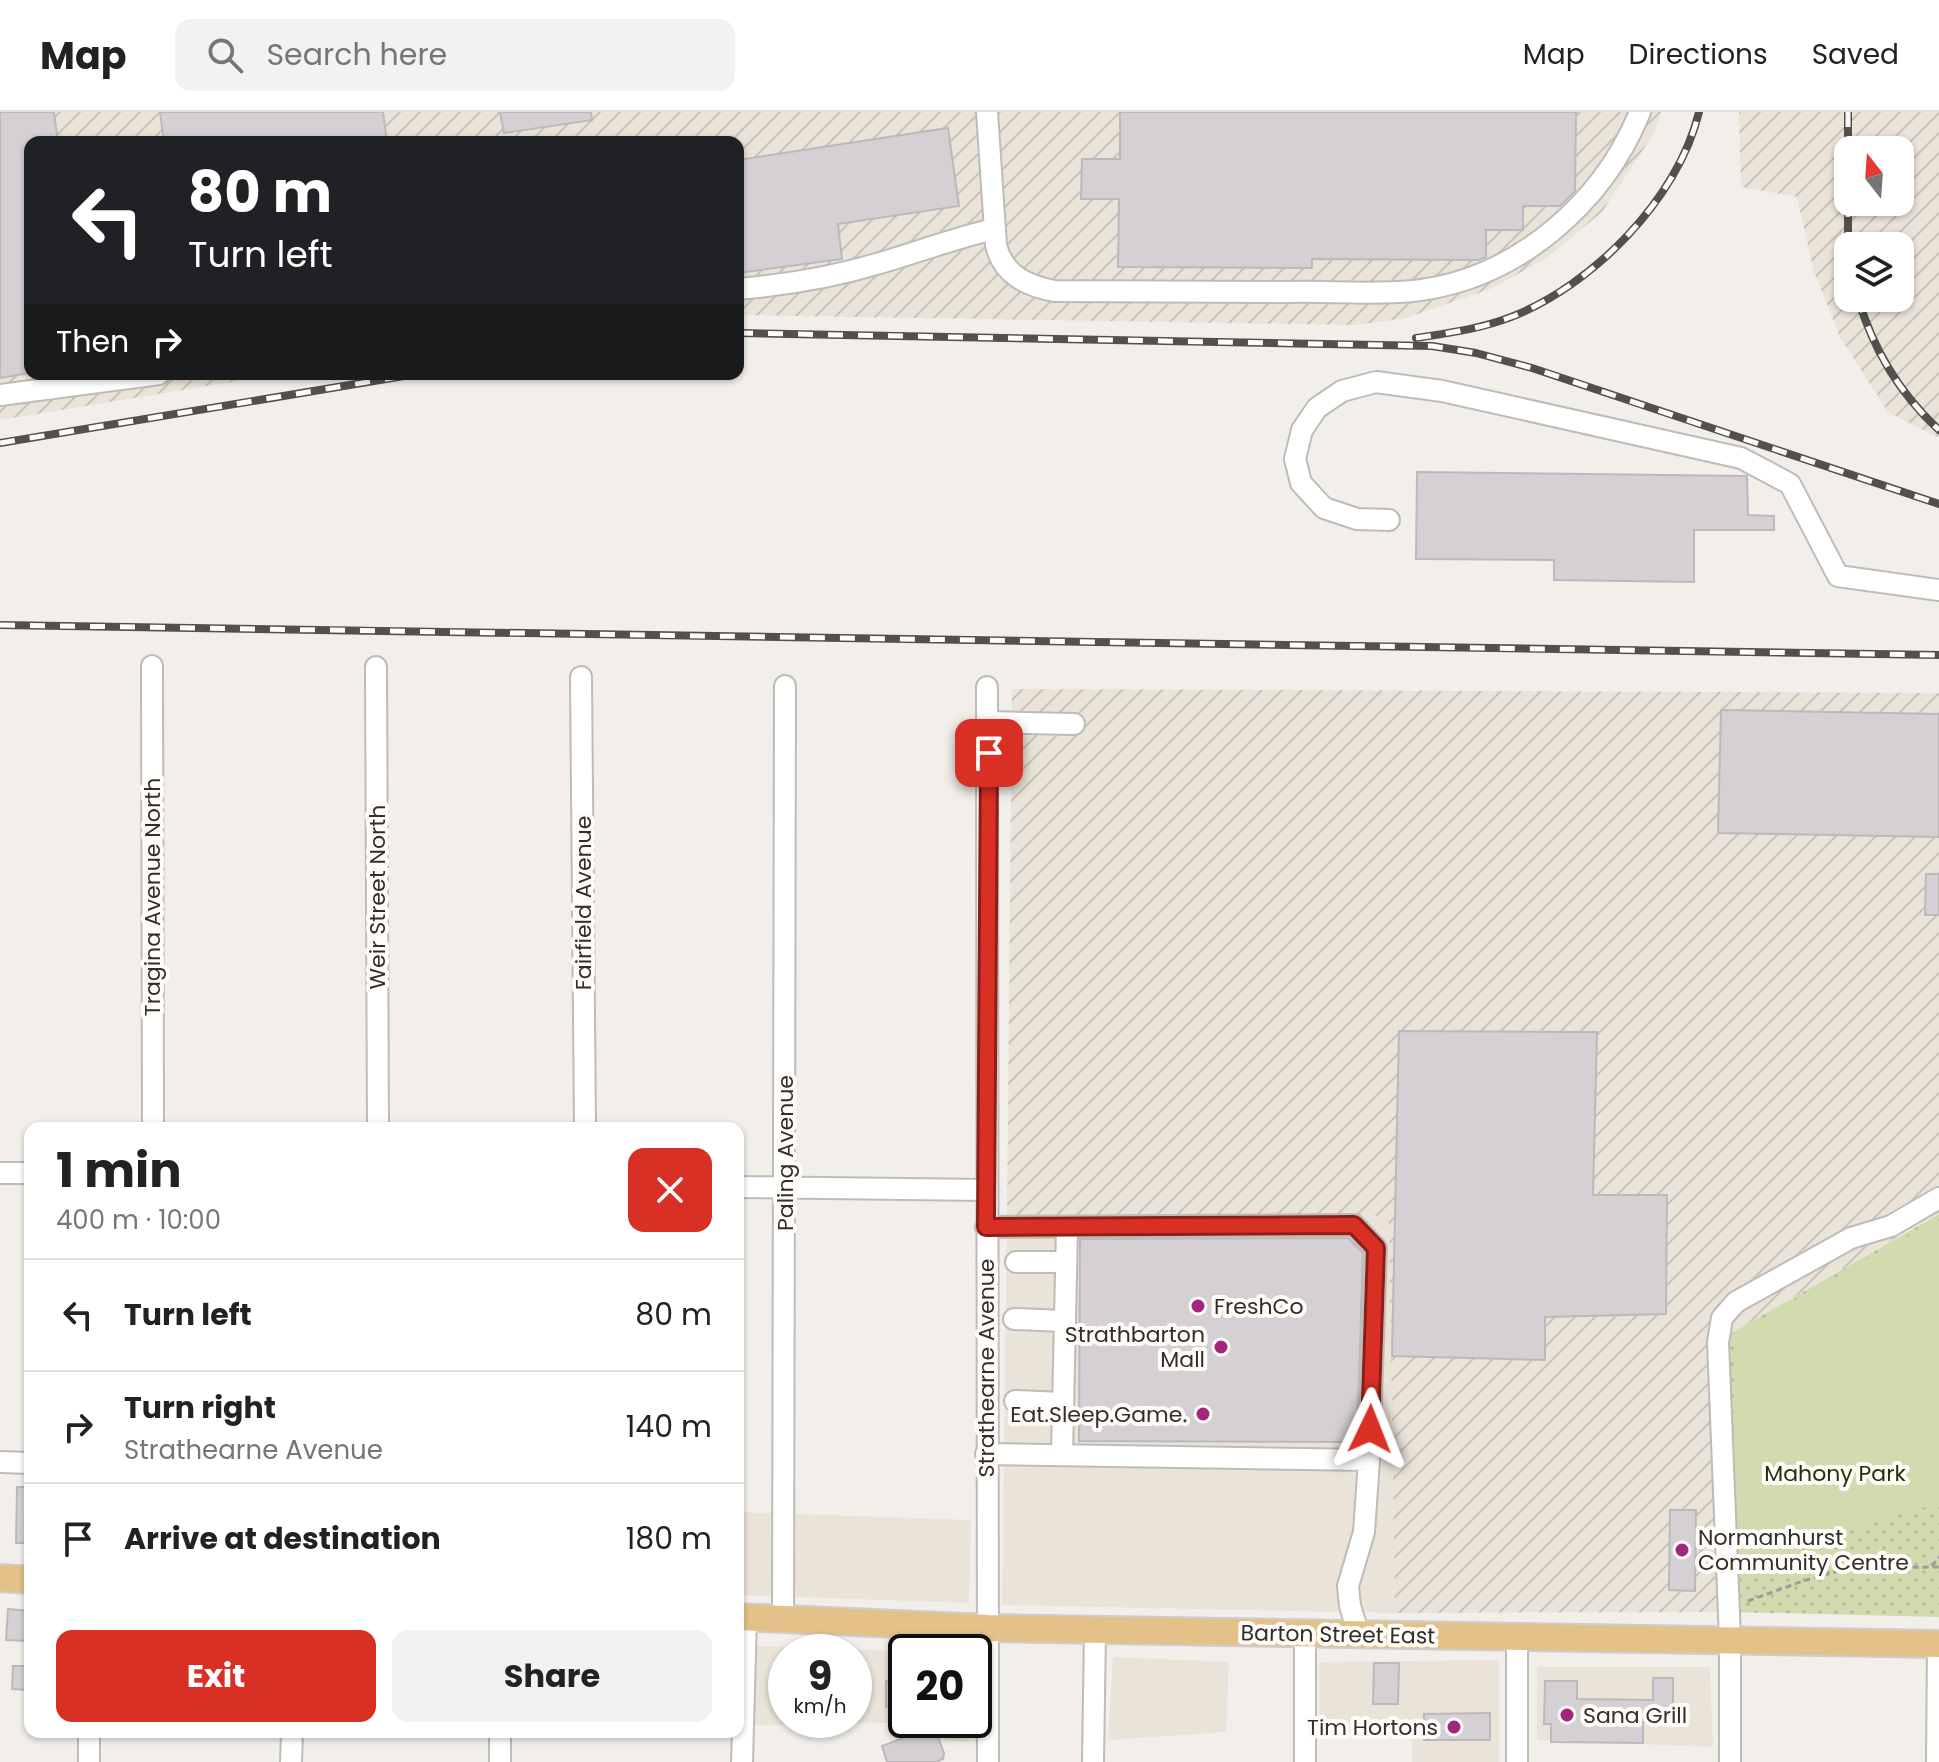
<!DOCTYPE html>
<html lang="en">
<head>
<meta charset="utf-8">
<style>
  :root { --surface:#fff; --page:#f2f2f2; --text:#222; --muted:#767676; --line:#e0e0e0; --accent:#d93025 }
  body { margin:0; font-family:Poppins,sans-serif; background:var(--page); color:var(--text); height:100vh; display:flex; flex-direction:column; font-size:30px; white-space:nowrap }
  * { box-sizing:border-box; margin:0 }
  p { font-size:26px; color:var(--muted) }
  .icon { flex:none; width:44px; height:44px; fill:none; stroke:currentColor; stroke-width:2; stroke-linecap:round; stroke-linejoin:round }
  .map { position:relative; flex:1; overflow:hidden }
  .details { position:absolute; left:24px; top:1010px; width:720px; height:616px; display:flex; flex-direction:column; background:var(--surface); border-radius:16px; box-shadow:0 2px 6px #0004 }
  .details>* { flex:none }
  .top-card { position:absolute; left:24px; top:24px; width:720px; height:244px; border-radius:16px; box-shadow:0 2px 6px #0004; background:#202124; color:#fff; overflow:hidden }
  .needle { width:52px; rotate:343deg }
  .controls { position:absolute; left:1834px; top:24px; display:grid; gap:16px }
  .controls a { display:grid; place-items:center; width:80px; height:80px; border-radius:16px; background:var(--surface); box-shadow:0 2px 6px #0004; font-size:40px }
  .speed { position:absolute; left:768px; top:1522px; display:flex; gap:16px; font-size:40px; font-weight:700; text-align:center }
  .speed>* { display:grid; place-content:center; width:104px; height:104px; border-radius:50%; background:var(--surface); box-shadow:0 2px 6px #0004; line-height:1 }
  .speed small { font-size:20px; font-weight:400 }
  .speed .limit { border:4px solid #111; border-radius:12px; background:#fff; color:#111 }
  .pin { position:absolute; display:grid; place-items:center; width:68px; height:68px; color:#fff; margin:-34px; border-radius:16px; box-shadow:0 4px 12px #0006 }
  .me { position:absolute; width:88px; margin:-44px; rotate:2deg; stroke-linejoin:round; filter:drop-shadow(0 0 6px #0008) }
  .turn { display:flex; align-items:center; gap:28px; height:168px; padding:0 32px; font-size:36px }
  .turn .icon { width:104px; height:104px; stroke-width:2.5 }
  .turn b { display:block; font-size:56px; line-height:68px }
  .then { display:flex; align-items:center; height:76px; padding:0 32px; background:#0003; gap:16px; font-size:30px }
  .round { display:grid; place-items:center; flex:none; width:84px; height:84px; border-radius:16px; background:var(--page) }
  .summary { display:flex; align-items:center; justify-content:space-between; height:136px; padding:0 32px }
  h1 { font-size:48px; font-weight:700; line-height:60px }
  .action { display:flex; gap:16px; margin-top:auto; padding:16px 32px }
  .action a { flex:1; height:92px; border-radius:16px; background:var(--accent); color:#fff; font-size:32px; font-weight:700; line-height:92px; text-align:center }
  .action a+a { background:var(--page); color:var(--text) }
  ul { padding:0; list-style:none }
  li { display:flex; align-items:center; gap:24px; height:112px; padding:0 32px; border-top:2px solid var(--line) }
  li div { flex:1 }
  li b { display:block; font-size:30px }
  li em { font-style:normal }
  header { display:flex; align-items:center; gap:48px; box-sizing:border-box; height:112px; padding:0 40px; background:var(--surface); border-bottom:2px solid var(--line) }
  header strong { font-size:38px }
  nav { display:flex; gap:44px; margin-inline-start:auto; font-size:28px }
  .search { width:560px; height:72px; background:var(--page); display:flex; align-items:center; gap:20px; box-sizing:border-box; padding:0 28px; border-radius:16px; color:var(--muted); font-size:30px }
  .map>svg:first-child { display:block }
  .built { fill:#e9e3d8; fill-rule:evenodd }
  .industrial { fill:url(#industrial-furrows); fill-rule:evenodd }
  .green { fill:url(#green-dots) }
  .pitch { fill:#d2dbb0 }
  .building { fill:#d5d0d3; stroke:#bdb8bb; stroke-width:2 }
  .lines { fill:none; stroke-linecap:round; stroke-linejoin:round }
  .minor-casing { stroke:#bebcb8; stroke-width:24 }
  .major-casing { stroke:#cdcdcd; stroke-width:30 }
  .path { stroke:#9e9c98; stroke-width:3; stroke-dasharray:6 4; stroke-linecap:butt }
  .minor { stroke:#fff; stroke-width:20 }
  .major { stroke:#e5c18a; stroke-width:26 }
  .rail-casing { stroke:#52504e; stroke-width:8 }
  .rail { stroke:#fffcf8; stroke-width:5; stroke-dasharray:15; stroke-linecap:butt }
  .route-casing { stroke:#8d1f18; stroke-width:20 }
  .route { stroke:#d93025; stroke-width:14 }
  .poi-dot { fill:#a2267b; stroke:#fffcf8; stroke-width:3 }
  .labels { text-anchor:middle; stroke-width:8; stroke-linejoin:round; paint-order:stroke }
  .street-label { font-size:22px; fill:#302f2d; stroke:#fffcf8 }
  .poi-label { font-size:22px; fill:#302f2d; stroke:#fffcf8; text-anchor:start }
  .park-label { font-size:22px; fill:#292e0a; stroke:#fffcf8 }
</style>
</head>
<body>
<header>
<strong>Map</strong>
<div class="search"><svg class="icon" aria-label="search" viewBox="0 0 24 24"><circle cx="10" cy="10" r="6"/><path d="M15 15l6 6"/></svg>Search here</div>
<nav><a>Map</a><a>Directions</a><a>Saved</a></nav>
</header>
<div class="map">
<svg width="1939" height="1650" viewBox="0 0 1939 1650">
  <defs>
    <pattern id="industrial-furrows" width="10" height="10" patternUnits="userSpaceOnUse" patternTransform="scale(2)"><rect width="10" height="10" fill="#e9e3d8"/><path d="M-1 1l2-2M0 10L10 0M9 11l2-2" fill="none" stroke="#c8c3ba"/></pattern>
    <pattern id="green-dots" width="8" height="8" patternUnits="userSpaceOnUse" patternTransform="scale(2)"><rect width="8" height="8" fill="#d2dbb0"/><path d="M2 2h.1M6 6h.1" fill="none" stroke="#b5bc98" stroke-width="1.8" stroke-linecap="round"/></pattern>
  </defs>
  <rect width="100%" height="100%" fill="#f2efeb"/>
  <g class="built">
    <polygon points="1390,1104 1395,1501 1002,1493 1007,1106"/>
    <polygon points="738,1400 971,1408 969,1491 738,1483"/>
    <path d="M738,1533L923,1540H906V1608H969V1630L944,1628L940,1610L756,1613L738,1611ZM786,1540H854V1608H786Z"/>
    <polygon points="1113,1545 1229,1550 1226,1620 1108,1628"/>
    <polygon points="1499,1548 1499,1650 1412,1650 1412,1622 1320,1623 1319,1550"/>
    <polygon points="1537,1555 1710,1555 1713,1635 1537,1628"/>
  </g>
  <g class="industrial">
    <polygon points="0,0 1661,0 1654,21 1602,100 1548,145 1493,176 1406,206 1357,213 738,203 738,30 30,30 30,262 280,262 0,308"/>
    <path d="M1739,0H1939V326L1888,300L1841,227L1814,160L1797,85L1741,75ZM1848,38H1900V90H1848ZM1848,134H1900V186H1848Z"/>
    <polygon points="1012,577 1939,581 1939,1101 1730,1222 1733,1500 1395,1501 1389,1104 1007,1106"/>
  </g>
  <polygon class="green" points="1939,1102 1939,1505 1733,1500 1730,1222"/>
  <polygon class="pitch" points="1936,1108 1939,1119 1939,1391 1736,1453 1736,1222"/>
  <g class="building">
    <polygon points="0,0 54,0 58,30 30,30 30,261 0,266"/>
    <polygon points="160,0 383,0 387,30 164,30"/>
    <polygon points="500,0 591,0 592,8 504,21"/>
    <polygon points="1120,0 1576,0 1575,79 1560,94 1523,94 1523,118 1486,118 1486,145 1479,148 1312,147 1312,156 1118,155 1119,87 1081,87 1082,47 1120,47"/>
    <polygon points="948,16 959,94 838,112 842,147 738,161 738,48"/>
    <polygon points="1417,360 1747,364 1748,403 1774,404 1774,418 1694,418 1694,470 1554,468 1554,448 1416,447"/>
    <polygon points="1721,598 1939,602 1939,725 1718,721"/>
    <polygon points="1926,762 1939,762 1939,803 1925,803"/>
    <polygon points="1399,919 1597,920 1593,1083 1667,1083 1666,1202 1545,1205 1545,1248 1392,1244"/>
    <polygon points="1348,1126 1363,1141 1357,1330 1079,1329 1080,1127"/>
    <polygon points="17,1375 30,1375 30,1431 16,1431"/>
    <polygon points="1670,1398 1696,1398 1695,1479 1669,1478"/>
    <polygon points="8,1497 30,1499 30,1529 6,1528"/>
    <polygon points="1374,1551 1399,1551 1398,1592 1373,1592"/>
    <polygon points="13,1554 30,1554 30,1578 12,1577"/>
    <polygon points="1653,1566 1673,1566 1673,1610 1643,1610 1643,1631 1551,1630 1551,1612 1544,1612 1545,1569 1577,1569 1577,1587 1653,1588"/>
    <rect x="886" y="1569" width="20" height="26"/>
    <polygon points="1490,1601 1490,1628 1424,1628 1424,1602"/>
    <polygon points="934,1614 944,1641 943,1647 936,1650 887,1650 882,1634"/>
  </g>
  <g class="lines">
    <defs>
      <g id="minor">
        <path d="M987,0L996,133C1003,163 1027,174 1055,179C1132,180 1209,180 1286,180C1328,179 1371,183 1413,179C1515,168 1602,93 1640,0"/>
        <path d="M738,177C785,173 834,165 880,151C918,140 955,126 994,117"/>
        <polyline points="0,283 159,262"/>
        <polyline points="1389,408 1357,407 1324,396 1301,371 1295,347 1302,318 1317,296 1342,279 1376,270 1442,279 1741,346 1790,372 1838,464 1939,478"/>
        <polyline points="152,554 153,1016"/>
        <polyline points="376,555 378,1016"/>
        <polyline points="581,565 585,1016"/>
        <polyline points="987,575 988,1650"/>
        <polyline points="989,610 1074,612"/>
        <polyline points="0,1061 30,1061"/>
        <polyline points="738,1075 986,1078"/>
        <polyline points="986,1115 1354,1113 1376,1136 1369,1348"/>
        <polyline points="1016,1150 1066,1150"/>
        <polyline points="1014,1207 1065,1209"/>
        <polyline points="1015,1289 1063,1291"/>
        <polyline points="986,1342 1369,1348 1364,1420 1348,1474 1350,1494 1359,1523"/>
        <polyline points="1062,1343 1067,1115"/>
        <polyline points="0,1350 30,1351"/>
        <polyline points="783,1507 785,574"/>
        <polyline points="1517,1525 1517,1650"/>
        <polyline points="89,1650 89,1620"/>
        <polyline points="291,1650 292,1620"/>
        <polyline points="500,1650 500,1620"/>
        <polyline points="742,1650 746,1506"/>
        <polyline points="1093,1650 1095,1518"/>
        <polyline points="1305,1650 1305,1522"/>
        <polyline points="1730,1650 1730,1527 1718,1230 1722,1206 1736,1190 1851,1126 1891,1114 1939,1086"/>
        <polyline points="1937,1650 1938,1532"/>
      </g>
      <g id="major">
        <polyline points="0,1466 30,1468"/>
        <polyline points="738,1505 988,1516 1939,1532"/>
      </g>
    </defs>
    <use href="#minor" class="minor-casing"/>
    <use href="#major" class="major-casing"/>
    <g class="path">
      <polyline points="1932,1454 1939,1445"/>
      <polyline points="1748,1489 1803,1469 1849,1456 1939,1455"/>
    </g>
    <use href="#minor" class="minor"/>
    <use href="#major" class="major"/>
    <defs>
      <g id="rail">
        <polyline points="1848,0 1848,137"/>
        <path d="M1858,186C1873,237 1900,282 1939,318"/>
        <polyline points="738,221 1432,234 1476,241 1532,256 1939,392"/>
        <path d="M1416,226C1448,221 1480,217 1511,205C1593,173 1678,87 1699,0"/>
        <polyline points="0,331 416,262"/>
        <polyline points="0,513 1939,543"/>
      </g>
    </defs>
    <use href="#rail" class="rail-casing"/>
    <use href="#rail" class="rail"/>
  </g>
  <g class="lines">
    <defs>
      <polyline id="route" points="989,641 986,1115 1354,1113 1376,1136 1370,1317"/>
    </defs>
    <use href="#route" class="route-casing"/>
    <use href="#route" class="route"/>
  </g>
  <g class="poi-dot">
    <circle cx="1198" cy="1194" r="8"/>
    <circle cx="1221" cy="1235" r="8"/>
    <circle cx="1203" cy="1302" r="8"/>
    <circle cx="1682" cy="1438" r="8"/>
    <circle cx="1567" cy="1603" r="8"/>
    <circle cx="1454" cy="1615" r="8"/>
  </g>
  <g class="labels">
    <g class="street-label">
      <text transform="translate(152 785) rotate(-90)" y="8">Tragina Avenue North</text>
      <text transform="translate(377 785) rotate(-90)" y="8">Weir Street North</text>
      <text transform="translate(583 791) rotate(-90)" y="8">Fairfield Avenue</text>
      <text transform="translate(785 1041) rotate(-90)" y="8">Paling Avenue</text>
      <text transform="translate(986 1256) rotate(-90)" y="8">Strathearne Avenue</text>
      <text transform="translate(1338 1522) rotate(1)" y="8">Barton Street East</text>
    </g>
    <g class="poi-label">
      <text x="1214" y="1202">FreshCo</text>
      <text x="1205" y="1230" text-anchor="end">Strathbarton<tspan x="1205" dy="25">Mall</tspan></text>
      <text x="1187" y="1310" text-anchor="end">Eat.Sleep.Game.</text>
      <text x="1698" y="1433">Normanhurst<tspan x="1698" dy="25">Community Centre</tspan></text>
      <text x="1583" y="1611">Sana Grill</text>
      <text x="1438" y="1623" text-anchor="end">Tim Hortons</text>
    </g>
    <g class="park-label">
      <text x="1835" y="1369">Mahony Park</text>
    </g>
  </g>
</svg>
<div class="controls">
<a><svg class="needle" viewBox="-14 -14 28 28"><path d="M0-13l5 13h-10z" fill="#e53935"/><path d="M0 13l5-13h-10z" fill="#767676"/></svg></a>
<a><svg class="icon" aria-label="layers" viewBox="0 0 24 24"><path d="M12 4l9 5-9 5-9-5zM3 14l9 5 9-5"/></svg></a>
</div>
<div class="speed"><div>9<small>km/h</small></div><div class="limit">20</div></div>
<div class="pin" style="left:989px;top:641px;background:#d93025"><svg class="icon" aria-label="arrive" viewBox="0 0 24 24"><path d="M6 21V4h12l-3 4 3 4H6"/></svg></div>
<svg class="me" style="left:1370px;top:1317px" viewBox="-20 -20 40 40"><path d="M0-17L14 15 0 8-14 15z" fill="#d93025" stroke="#fff" stroke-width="4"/></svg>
<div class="top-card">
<div class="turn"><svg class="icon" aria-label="left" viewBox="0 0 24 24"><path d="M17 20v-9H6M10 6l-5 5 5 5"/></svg><div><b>80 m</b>Turn left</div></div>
<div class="then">Then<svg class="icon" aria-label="right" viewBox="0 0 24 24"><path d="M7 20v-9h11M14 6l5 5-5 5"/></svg></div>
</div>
<section class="details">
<div class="summary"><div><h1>1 min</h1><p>400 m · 10:00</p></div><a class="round" style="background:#d93025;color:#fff"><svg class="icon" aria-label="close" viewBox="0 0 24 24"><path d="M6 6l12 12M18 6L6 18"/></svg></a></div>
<ul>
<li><svg class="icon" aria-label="left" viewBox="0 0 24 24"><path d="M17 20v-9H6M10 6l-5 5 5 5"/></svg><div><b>Turn left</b></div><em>80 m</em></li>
<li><svg class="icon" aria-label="right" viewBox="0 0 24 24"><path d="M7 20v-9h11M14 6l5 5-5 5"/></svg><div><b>Turn right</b><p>Strathearne Avenue</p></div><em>140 m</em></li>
<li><svg class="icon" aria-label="arrive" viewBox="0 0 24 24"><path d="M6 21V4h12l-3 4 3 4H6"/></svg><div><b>Arrive at destination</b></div><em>180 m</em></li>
</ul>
<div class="action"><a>Exit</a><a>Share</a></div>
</section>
</div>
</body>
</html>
